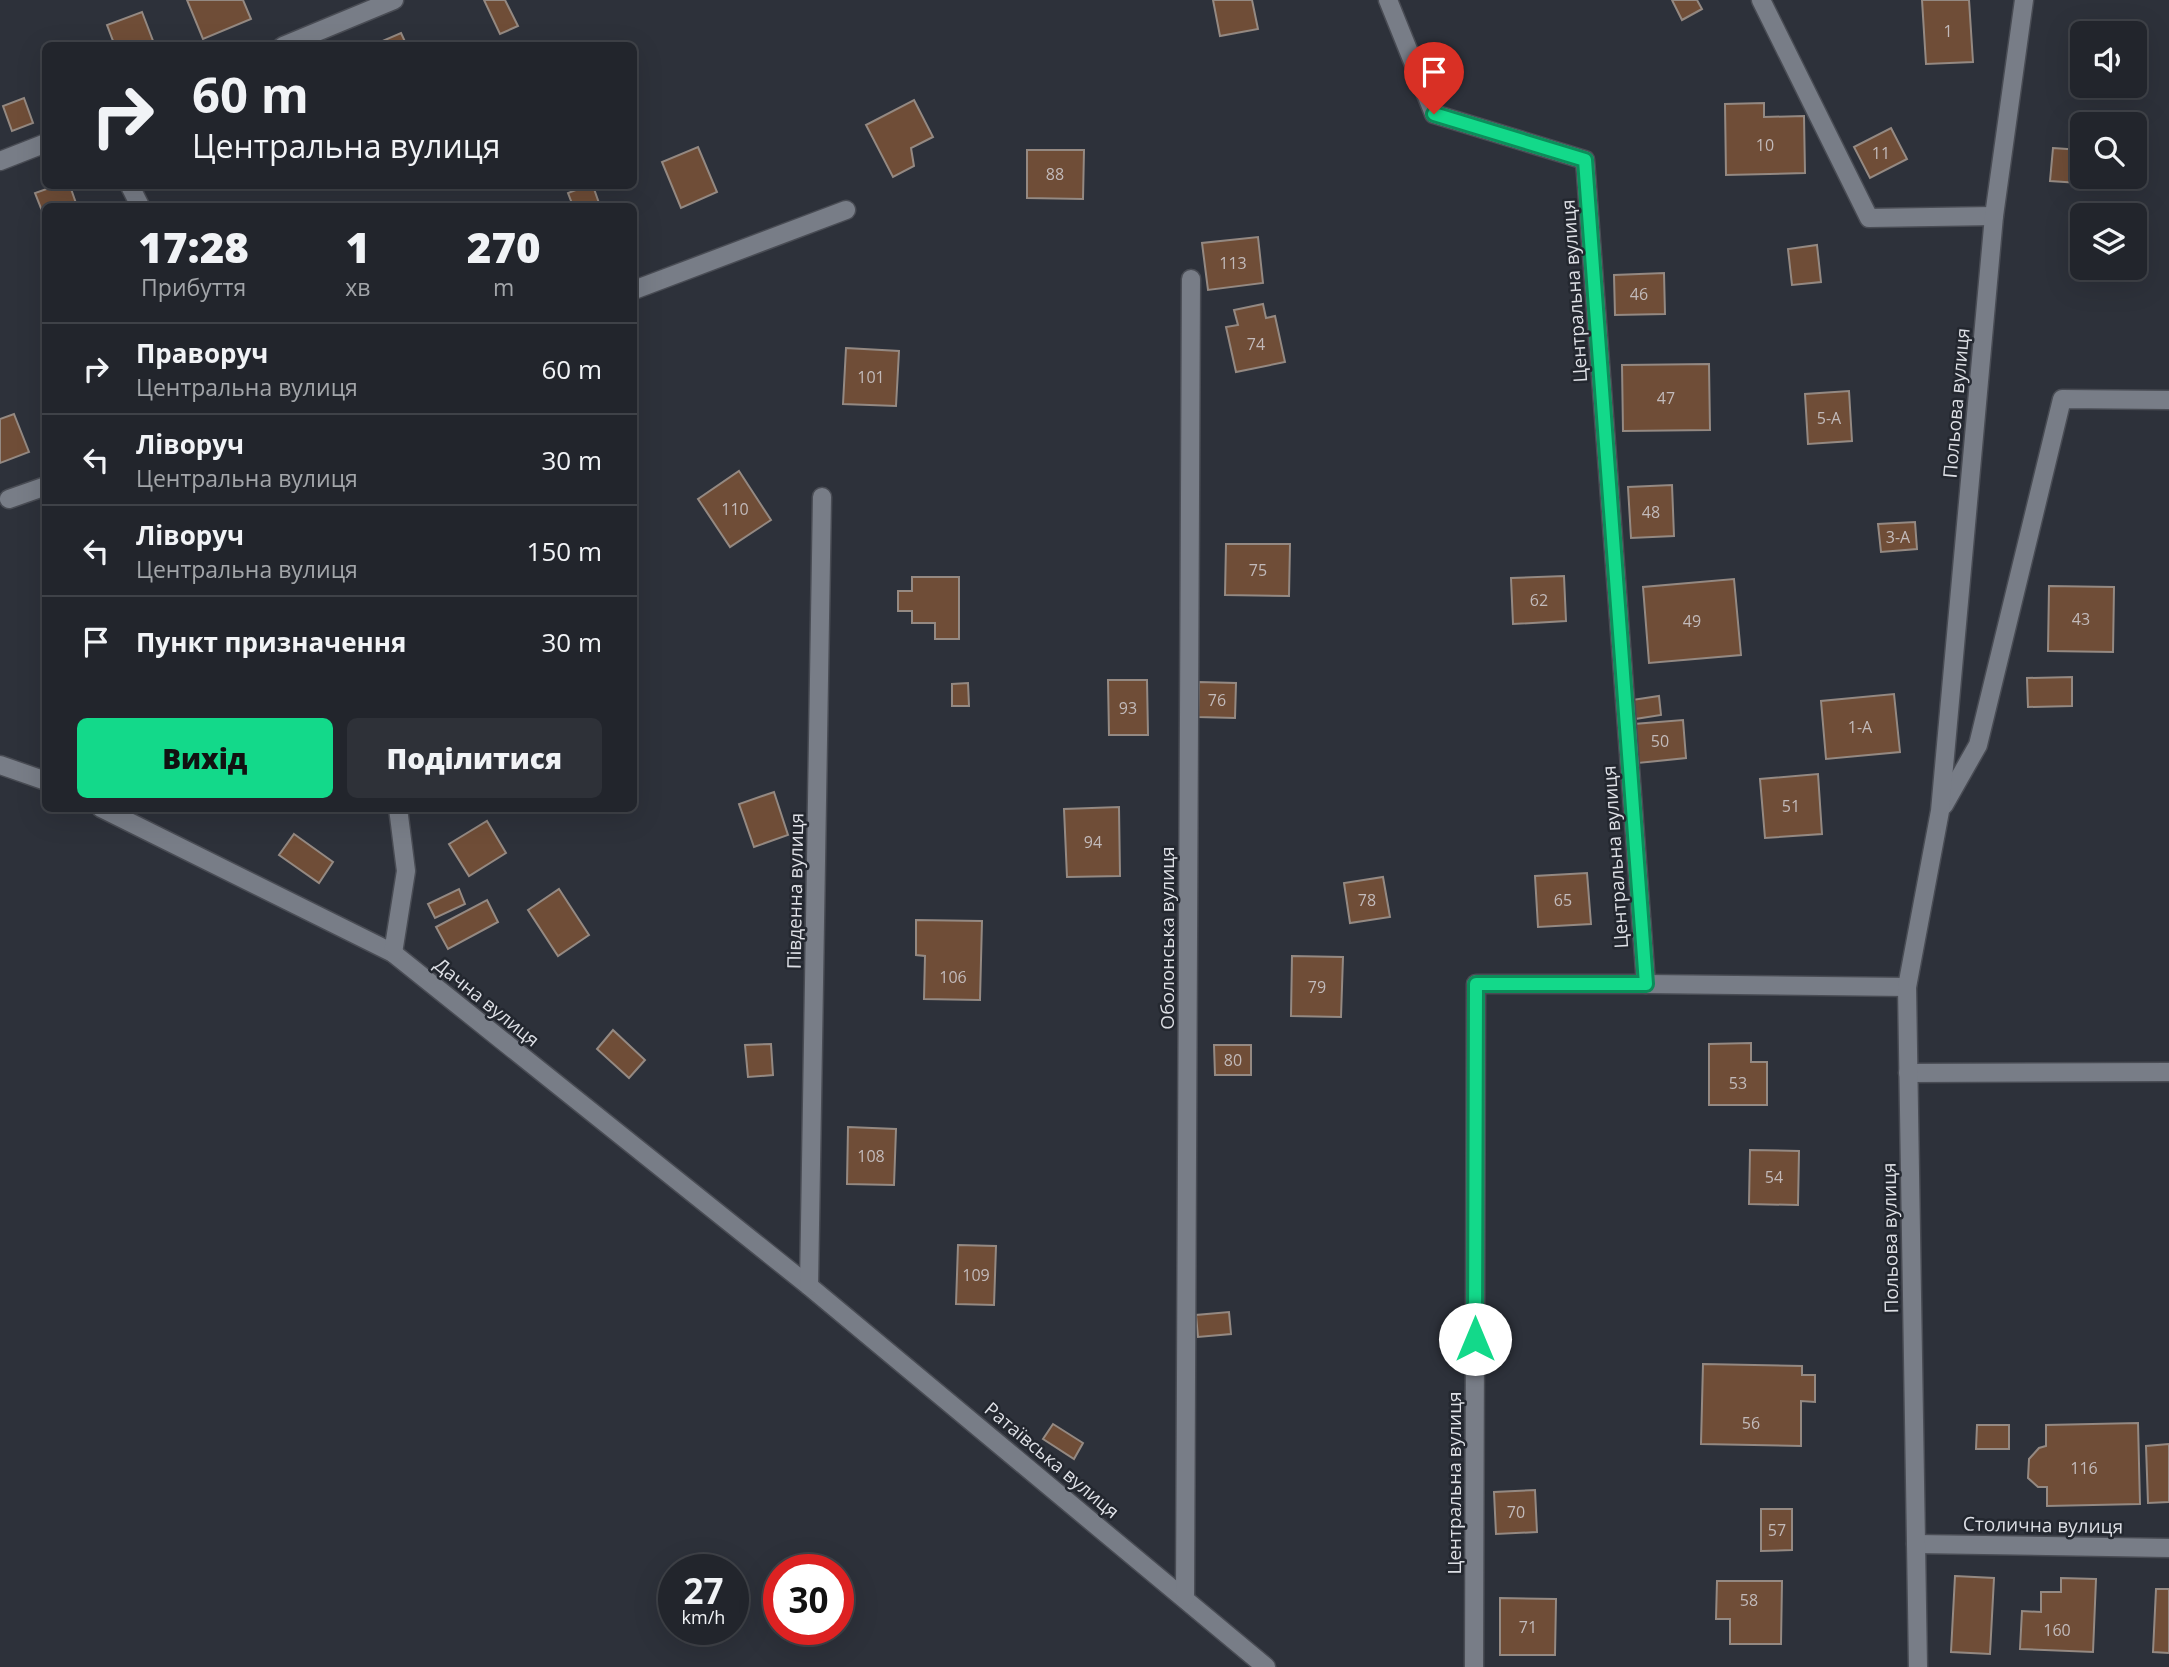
<!DOCTYPE html>
<html lang="uk">
<head>
<meta charset="utf-8">
<style>
  :root { --surface:#22252c; --page:#2e3138; --text:#f1f3f6; --muted:#a2a5a9; --line:#3f4248; --accent:#13d98a }
  body { margin:0; font-family:"Open Sans",sans-serif; background:var(--page); color:var(--text); height:100vh; display:flex; flex-direction:column; font-size:26px; white-space:nowrap }
  * { box-sizing:border-box; margin:0 }
  p { font-size:23px; color:var(--muted) }
  .icon { flex:none; width:38px; height:38px; fill:none; stroke:currentColor; stroke-width:2; stroke-linecap:round; stroke-linejoin:round }
  .map { position:relative; flex:1; overflow:hidden }
  .sheet { position:absolute; left:42px; top:203px; width:595px; height:609px; display:flex; flex-direction:column; background:var(--surface); border-radius:10px; box-shadow:0 7px 28px #0002,0 0 0 2px var(--line) }
  .sheet>* { flex:none }
  .guide { position:absolute; left:42px; top:42px; width:595px; height:147px; border-radius:10px; box-shadow:0 7px 28px #0002,0 0 0 2px var(--line); background:#22252c; color:var(--text); overflow:hidden }
  .tools { position:absolute; left:2070px; top:21px; display:grid; gap:14px }
  .tools a { display:grid; place-items:center; width:77px; height:77px; border-radius:10px; background:var(--surface); box-shadow:0 7px 28px #0002,0 0 0 2px var(--line); font-size:35px }
  .speed { position:absolute; left:658px; top:1554px; display:flex; gap:14px; font-size:35px; font-weight:700; text-align:center }
  .speed>* { display:grid; place-content:center; width:91px; height:91px; border-radius:50%; background:var(--surface); box-shadow:0 7px 28px #0002,0 0 0 2px var(--line); line-height:1 }
  .speed small { font-size:18px; font-weight:400 }
  .speed .limit { border:10px solid #d22; background:#fff; color:#111 }
  .pin { position:absolute; display:grid; place-items:center; width:60px; height:60px; color:#fff; margin:-72px -30px; border-radius:50% 50% 50% 0; rotate:-45deg; box-shadow:0 0 7px #0007 }
  .pin .icon { rotate:45deg }
  .me { position:absolute; width:77px; margin:-38px; rotate:0deg; stroke-linejoin:round; filter:drop-shadow(0 0 5px #0008) }
  .turn { display:flex; align-items:center; gap:24px; height:147px; padding:0 35px; font-size:32px }
  .turn .icon { width:91px; height:91px; stroke-width:2.5 }
  .turn b { display:block; font-size:49px; line-height:60px }
  .eta { display:flex; justify-content:space-evenly; align-items:center; height:119px; text-align:center }
  .eta b { font-size:42px; font-weight:800; line-height:49px }
  .button { display:flex; gap:14px; margin-top:auto; padding:14px 35px }
  .button a { flex:1; height:80px; border-radius:10px; background:var(--accent); color:#111; font-size:28px; font-weight:800; line-height:80px; text-align:center }
  .button a+a { background:var(--page); color:var(--text) }
  ul { padding:0; list-style:none }
  li { display:flex; align-items:center; gap:21px; height:91px; padding:0 35px; border-top:2px solid var(--line) }
  li div { flex:1 }
  li b { display:block; font-size:26px }
  li em { font-style:normal }
  .map>svg:first-child { display:block }
  .building { fill:#6f4d37; stroke:#948982; stroke-width:2 }
  .lines { fill:none; stroke-linecap:round; stroke-linejoin:round }
  .minor-casing { stroke:#494c54; stroke-width:21 }
  .minor { stroke:#787d87; stroke-width:18 }
  .route-casing { stroke:#0c8d5a; stroke-width:18 }
  .route { stroke:#13d98a; stroke-width:12 }
  .labels { text-anchor:middle; stroke-width:5; stroke-linejoin:round; paint-order:stroke }
  .number-label { font-size:16px; fill:#c2baba }
  .street-label { font-size:19px; fill:#dddfe5; stroke:#23272f }
</style>
</head>
<body>
<div class="map">
<svg width="2169" height="1667" viewBox="0 0 2169 1667">
  <rect width="100%" height="100%" fill="#2d313a"/>
  <g class="building">
    <polygon points="187,0 243,0 251,19 203,39"/>
    <polygon points="484,0 505,0 518,26 500,34"/>
    <polygon points="1213,0 1252,0 1258,29 1220,36"/>
    <polygon points="1672,0 1697,0 1702,9 1682,20"/>
    <polygon points="1922,0 1969,0 1973,62 1926,64"/>
    <polygon points="142,12 155,46 115,46 107,25"/>
    <polygon points="401,33 407,46 381,46 380,42"/>
    <polygon points="24,98 33,123 12,131 3,106"/>
    <polygon points="914,100 933,137 911,148 914,166 893,177 866,125"/>
    <polygon points="1764,103 1764,117 1804,116 1805,173 1726,175 1725,104"/>
    <polygon points="1891,128 1907,159 1870,178 1854,147"/>
    <polygon points="698,147 717,192 681,208 662,162"/>
    <polygon points="2053,148 2081,150 2079,183 2050,181"/>
    <polygon points="1027,150 1084,150 1083,199 1027,198"/>
    <polygon points="55,186 70,186 77,206 46,206 46,221 35,193"/>
    <polygon points="586,186 593,186 600,206 573,206 568,193"/>
    <polygon points="1258,237 1263,283 1208,290 1202,243"/>
    <polygon points="1817,245 1821,282 1792,285 1788,249"/>
    <polygon points="1664,273 1665,314 1615,315 1614,275"/>
    <polygon points="1263,304 1266,318 1275,316 1285,362 1236,372 1226,327 1238,325 1234,310"/>
    <polygon points="846,348 899,351 896,406 843,404"/>
    <polygon points="1709,364 1710,430 1623,431 1622,365"/>
    <polygon points="1849,391 1852,441 1808,444 1805,394"/>
    <polygon points="14,414 29,452 0,463 0,419"/>
    <polygon points="739,471 771,520 730,547 698,499"/>
    <polygon points="1672,485 1674,536 1631,538 1628,487"/>
    <polygon points="1915,522 1917,549 1881,552 1878,524"/>
    <polygon points="1226,544 1290,544 1289,596 1225,595"/>
    <polygon points="1564,576 1566,621 1513,624 1511,578"/>
    <polygon points="912,577 959,577 959,639 935,639 935,623 912,623 912,611 898,611 898,591 912,591"/>
    <polygon points="1734,579 1741,655 1649,663 1643,587"/>
    <polygon points="2049,586 2114,587 2113,652 2048,651"/>
    <polygon points="2072,677 2072,706 2028,707 2027,678"/>
    <polygon points="1108,680 1147,680 1148,735 1109,735"/>
    <polygon points="1199,682 1236,683 1235,718 1198,717"/>
    <polygon points="968,683 969,706 952,706 952,684"/>
    <polygon points="1894,694 1900,752 1826,759 1821,701"/>
    <polygon points="1659,696 1661,715 1635,719 1632,700"/>
    <polygon points="1683,720 1686,758 1638,763 1634,724"/>
    <polygon points="1818,774 1822,834 1765,838 1760,779"/>
    <polygon points="774,792 788,835 754,847 739,804"/>
    <polygon points="1119,807 1120,876 1067,877 1064,809"/>
    <polygon points="487,821 506,853 469,876 449,844"/>
    <polygon points="294,834 333,862 319,883 279,855"/>
    <polygon points="1587,873 1591,924 1538,927 1535,876"/>
    <polygon points="1383,877 1390,917 1350,923 1344,883"/>
    <polygon points="459,889 465,904 435,918 428,904"/>
    <polygon points="559,889 589,935 558,956 528,910"/>
    <polygon points="487,900 498,922 448,949 436,927"/>
    <polygon points="916,920 982,921 980,1000 924,999 925,956 916,955"/>
    <polygon points="1292,956 1343,957 1341,1017 1291,1016"/>
    <polygon points="613,1030 645,1060 629,1078 597,1049"/>
    <polygon points="1751,1043 1751,1062 1767,1062 1767,1105 1709,1105 1709,1044"/>
    <polygon points="771,1044 773,1075 748,1077 745,1045"/>
    <polygon points="1214,1045 1251,1045 1251,1075 1215,1075"/>
    <polygon points="848,1127 896,1129 894,1185 847,1184"/>
    <polygon points="1750,1150 1799,1151 1798,1205 1749,1204"/>
    <polygon points="958,1245 996,1246 994,1305 956,1304"/>
    <polygon points="1229,1312 1231,1334 1198,1337 1196,1315"/>
    <polygon points="1703,1364 1802,1366 1802,1375 1815,1375 1815,1402 1801,1401 1801,1446 1701,1444"/>
    <polygon points="2138,1423 2140,1504 2047,1506 2047,1487 2038,1487 2028,1478 2029,1459 2039,1448 2046,1446 2046,1425"/>
    <polygon points="1053,1424 1083,1443 1074,1459 1043,1439"/>
    <polygon points="1977,1425 2009,1425 2009,1449 1976,1449"/>
    <polygon points="2169,1444 2169,1502 2148,1503 2146,1446"/>
    <polygon points="1535,1490 1537,1532 1496,1534 1494,1492"/>
    <polygon points="1761,1509 1792,1509 1792,1550 1761,1551"/>
    <polygon points="1955,1576 1994,1578 1990,1654 1951,1652"/>
    <polygon points="2061,1578 2096,1579 2093,1652 2020,1649 2022,1611 2041,1612 2041,1592 2061,1592"/>
    <polygon points="1717,1581 1782,1581 1781,1644 1730,1644 1730,1619 1716,1619"/>
    <polygon points="2156,1589 2169,1589 2169,1653 2153,1652"/>
    <polygon points="1500,1598 1556,1599 1555,1655 1500,1655"/>
  </g>
  <g class="lines">
    <defs>
      <g id="minor">
        <polyline points="1388,0 1434,114 1585,160 1646,984 1476,984 1474,1667"/>
        <polyline points="1761,0 1869,218 1994,216"/>
        <polyline points="283,46 394,0"/>
        <polyline points="0,161 46,143"/>
        <polyline points="130,186 140,206"/>
        <polyline points="634,290 846,210"/>
        <polyline points="9,499 46,486"/>
        <polyline points="0,765 46,781"/>
        <polyline points="1944,805 1978,745 2062,399 2169,400"/>
        <polyline points="101,808 393,953 809,1286 1266,1667"/>
        <polyline points="393,953 406,871 398,808"/>
        <polyline points="1646,984 1907,987"/>
        <polyline points="1908,1073 2169,1072"/>
        <polyline points="809,1286 822,497"/>
        <polyline points="1916,1544 2169,1548"/>
        <polyline points="1185,1597 1191,279"/>
        <polyline points="1918,1667 1907,987 1940,811 1994,216 2024,0"/>
      </g>
    </defs>
    <use href="#minor" class="minor-casing"/>
    <use href="#minor" class="minor"/>
  </g>
  <g class="lines">
    <defs>
      <polyline id="route" points="1434,114 1585,160 1646,984 1476,984 1475,1339"/>
    </defs>
    <use href="#route" class="route-casing"/>
    <use href="#route" class="route"/>
  </g>
  <g class="labels">
    <g class="number-label">
      <text x="1948" y="37">1</text>
      <text x="1765" y="151">10</text>
      <text x="1881" y="159">11</text>
      <text x="1055" y="180">88</text>
      <text x="1233" y="269">113</text>
      <text x="1639" y="300">46</text>
      <text x="1256" y="350">74</text>
      <text x="871" y="383">101</text>
      <text x="1666" y="404">47</text>
      <text x="1829" y="424">5-А</text>
      <text x="735" y="515">110</text>
      <text x="1651" y="518">48</text>
      <text x="1898" y="543">3-А</text>
      <text x="1258" y="576">75</text>
      <text x="1539" y="606">62</text>
      <text x="2081" y="625">43</text>
      <text x="1692" y="627">49</text>
      <text x="1217" y="706">76</text>
      <text x="1128" y="714">93</text>
      <text x="1860" y="733">1-А</text>
      <text x="1660" y="747">50</text>
      <text x="1791" y="812">51</text>
      <text x="1093" y="848">94</text>
      <text x="1367" y="906">78</text>
      <text x="1563" y="906">65</text>
      <text x="953" y="983">106</text>
      <text x="1317" y="993">79</text>
      <text x="1233" y="1066">80</text>
      <text x="1738" y="1089">53</text>
      <text x="871" y="1162">108</text>
      <text x="1774" y="1183">54</text>
      <text x="976" y="1281">109</text>
      <text x="1751" y="1429">56</text>
      <text x="2084" y="1474">116</text>
      <text x="1516" y="1518">70</text>
      <text x="1777" y="1536">57</text>
      <text x="1749" y="1606">58</text>
      <text x="1528" y="1633">71</text>
      <text x="2057" y="1636">160</text>
    </g>
    <g class="street-label">
      <text transform="translate(1574 291) rotate(-94)" y="7">Центральна вулиця</text>
      <text transform="translate(1956 403) rotate(-85)" y="7">Польова вулиця</text>
      <text transform="translate(1615 857) rotate(-94)" y="7">Центральна вулиця</text>
      <text transform="translate(795 891) rotate(-89)" y="7">Південна вулиця</text>
      <text transform="translate(1167 938) rotate(-90)" y="7">Оболонська вулиця</text>
      <text transform="translate(487 1002) rotate(39)" y="7">Дачна вулиця</text>
      <text transform="translate(1890 1238) rotate(-91)" y="7">Польова вулиця</text>
      <text transform="translate(1052 1460) rotate(40)" y="7">Ратаївська вулиця</text>
      <text transform="translate(1454 1483) rotate(-90)" y="7">Центральна вулиця</text>
      <text transform="translate(2043 1525) rotate(1)" y="7">Столична вулиця</text>
    </g>
  </g>
</svg>
<div class="tools">
<a><svg class="icon" aria-label="sound" viewBox="0 0 24 24"><path d="M4 9h4l5-4v14l-5-4H4zM17 9q2 3 0 6"/></svg></a>
<a><svg class="icon" aria-label="search" viewBox="0 0 24 24"><circle cx="10" cy="10" r="6"/><path d="M15 15l6 6"/></svg></a>
<a><svg class="icon" aria-label="layers" viewBox="0 0 24 24"><path d="M12 4l9 5-9 5-9-5zM3 14l9 5 9-5"/></svg></a>
</div>
<div class="speed"><div>27<small>km/h</small></div><div class="limit">30</div></div>
<div class="pin" style="left:1434px;top:114px;background:#d93025"><svg class="icon" aria-label="arrive" viewBox="0 0 24 24"><path d="M6 21V4h12l-3 4 3 4H6"/></svg></div>
<svg class="me" style="left:1475px;top:1339px" viewBox="-20 -20 40 40"><circle r="19" fill="#fff"/><path d="M0-13L10 11 0 6-10 11z" fill="#13d98a"/></svg>
<div class="guide">
<div class="turn"><svg class="icon" aria-label="right" viewBox="0 0 24 24"><path d="M7 20v-9h11M14 6l5 5-5 5"/></svg><div><b>60 m</b>Центральна вулиця</div></div>
</div>
<section class="sheet">
<div class="eta">
<div><b>17:28</b><p>Прибуття</p></div>
<div><b>1</b><p>хв</p></div>
<div><b>270</b><p>m</p></div>
</div>
<ul>
<li><svg class="icon" aria-label="right" viewBox="0 0 24 24"><path d="M7 20v-9h11M14 6l5 5-5 5"/></svg><div><b>Праворуч</b><p>Центральна вулиця</p></div><em>60 m</em></li>
<li><svg class="icon" aria-label="left" viewBox="0 0 24 24"><path d="M17 20v-9H6M10 6l-5 5 5 5"/></svg><div><b>Ліворуч</b><p>Центральна вулиця</p></div><em>30 m</em></li>
<li><svg class="icon" aria-label="left" viewBox="0 0 24 24"><path d="M17 20v-9H6M10 6l-5 5 5 5"/></svg><div><b>Ліворуч</b><p>Центральна вулиця</p></div><em>150 m</em></li>
<li><svg class="icon" aria-label="arrive" viewBox="0 0 24 24"><path d="M6 21V4h12l-3 4 3 4H6"/></svg><div><b>Пункт призначення</b></div><em>30 m</em></li>
</ul>
<div class="button"><a>Вихід</a><a>Поділитися</a></div>
</section>
</div>
</body>
</html>
